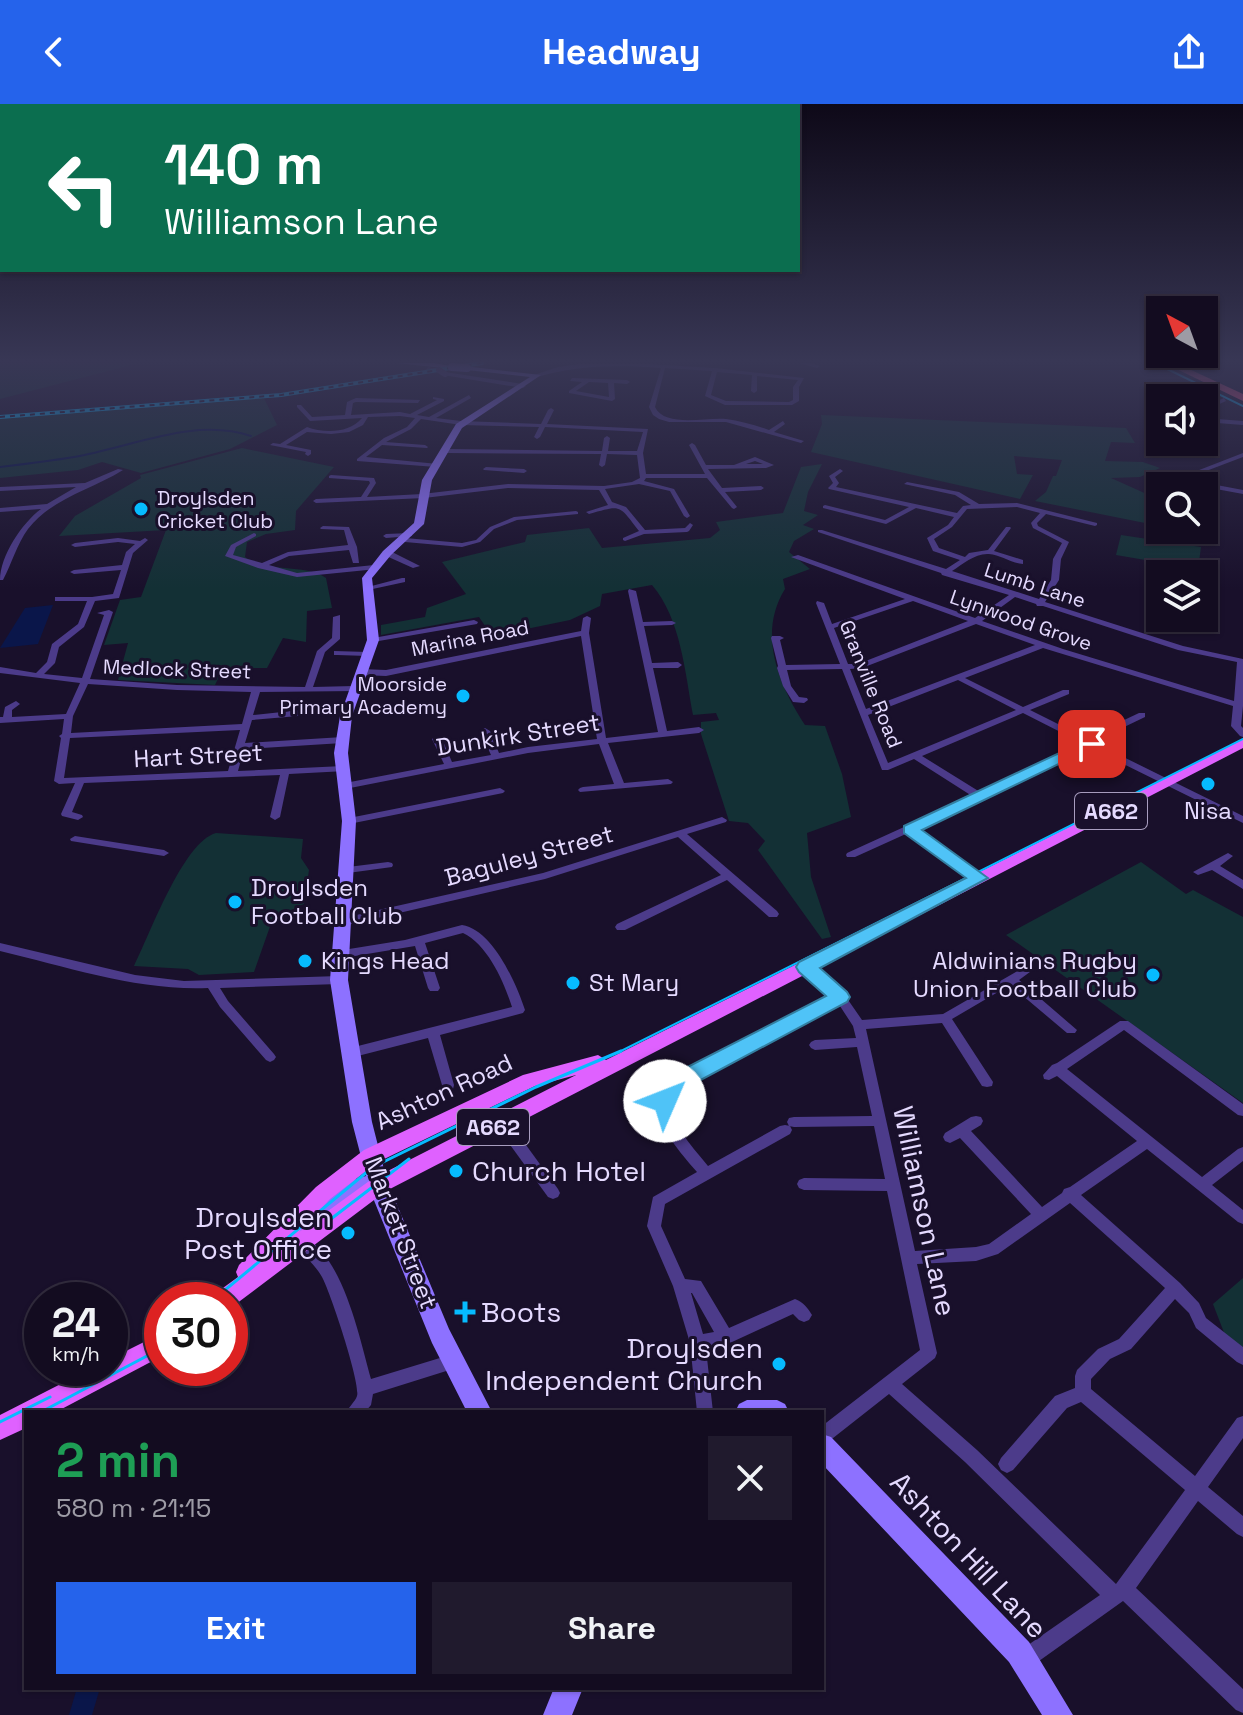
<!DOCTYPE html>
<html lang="en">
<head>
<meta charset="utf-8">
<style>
  :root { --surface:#130c20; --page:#201a2d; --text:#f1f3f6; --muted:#9d9ba5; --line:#322c3e; --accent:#2563eb }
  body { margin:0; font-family:"Space Grotesk",sans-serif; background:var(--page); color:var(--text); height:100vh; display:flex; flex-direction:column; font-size:30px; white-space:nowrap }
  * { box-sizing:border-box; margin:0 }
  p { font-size:26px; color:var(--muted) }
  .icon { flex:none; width:44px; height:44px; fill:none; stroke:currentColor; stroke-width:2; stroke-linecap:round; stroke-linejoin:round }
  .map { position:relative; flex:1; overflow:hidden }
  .drawer { position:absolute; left:24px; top:1306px; width:800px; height:280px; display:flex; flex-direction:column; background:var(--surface); border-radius:0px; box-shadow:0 2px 6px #0004,0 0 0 2px var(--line) }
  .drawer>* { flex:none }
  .guide { position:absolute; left:0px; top:0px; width:800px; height:168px; box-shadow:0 2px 6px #0004,0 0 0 2px var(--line); background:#0b6e4f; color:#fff; overflow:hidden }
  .needle { width:52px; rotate:319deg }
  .controls { position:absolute; left:1146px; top:192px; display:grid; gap:16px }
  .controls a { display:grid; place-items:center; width:72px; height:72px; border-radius:0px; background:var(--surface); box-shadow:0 2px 6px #0004,0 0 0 2px var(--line); font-size:40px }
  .speed { position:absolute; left:24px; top:1178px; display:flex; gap:16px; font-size:40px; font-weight:700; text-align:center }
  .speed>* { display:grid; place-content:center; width:104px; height:104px; border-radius:50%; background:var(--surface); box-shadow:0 2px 6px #0004,0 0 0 2px var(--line); line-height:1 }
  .speed small { font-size:20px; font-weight:400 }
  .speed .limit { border:12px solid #d22; background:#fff; color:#111 }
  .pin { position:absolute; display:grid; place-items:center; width:68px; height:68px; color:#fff; margin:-34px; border-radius:16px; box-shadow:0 4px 12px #0006 }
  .me { position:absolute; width:88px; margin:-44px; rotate:46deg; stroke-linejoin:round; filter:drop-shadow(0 0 6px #0008) }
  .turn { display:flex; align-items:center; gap:28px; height:168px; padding:0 32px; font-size:36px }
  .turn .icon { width:104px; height:104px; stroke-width:2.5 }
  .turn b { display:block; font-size:56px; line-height:68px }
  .round { display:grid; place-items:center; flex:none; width:84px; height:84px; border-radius:0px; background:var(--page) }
  .head { display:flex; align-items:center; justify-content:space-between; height:136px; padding:0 32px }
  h1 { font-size:48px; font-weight:600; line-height:60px; color:#1e9e55 }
  .primary-button { display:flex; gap:16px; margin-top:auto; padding:16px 32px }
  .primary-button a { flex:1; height:92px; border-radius:0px; background:var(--accent); color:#fff; font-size:32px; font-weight:600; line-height:92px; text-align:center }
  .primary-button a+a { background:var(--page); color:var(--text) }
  header { display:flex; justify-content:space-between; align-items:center; height:104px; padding:0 32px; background:var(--accent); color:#fff; font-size:36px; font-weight:600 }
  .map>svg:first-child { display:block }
  .green { fill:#133035 }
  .water { fill:#0a164a }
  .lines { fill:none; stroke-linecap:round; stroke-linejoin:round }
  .stream { stroke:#0a164a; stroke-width:2 }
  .street { fill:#4c3b8a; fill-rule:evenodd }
  .secondary { fill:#8d71ff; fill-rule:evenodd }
  .primary { fill:#df61ff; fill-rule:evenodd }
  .highway { fill:#ff5589; fill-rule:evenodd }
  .tram-far1 { stroke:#06bbff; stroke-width:2 }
  .tram { stroke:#06bbff; stroke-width:3 }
  .rail-casing { stroke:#06bbff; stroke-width:4 }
  .rail { stroke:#19102b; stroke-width:2; stroke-dasharray:5; stroke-linecap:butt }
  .street-bridge { stroke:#4c3b8a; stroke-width:6 }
  .secondary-bridge { stroke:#8d71ff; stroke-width:8 }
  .route { fill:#4fc3f7; stroke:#337fa1; stroke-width:2 }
  .poi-dot { fill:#06bbff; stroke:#19102b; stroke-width:3 }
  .labels { text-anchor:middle; stroke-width:6; stroke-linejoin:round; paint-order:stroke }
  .far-poi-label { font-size:20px; fill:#e5daff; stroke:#19102b; text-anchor:start }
  .far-street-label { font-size:20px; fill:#e5daff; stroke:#19102b }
  .shield { fill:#19102b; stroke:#a89dbf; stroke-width:2 }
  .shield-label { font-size:22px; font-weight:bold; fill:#e5daff }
  .street-label { font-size:24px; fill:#e5daff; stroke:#19102b }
  .poi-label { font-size:24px; fill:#e5daff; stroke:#19102b; text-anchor:start }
  .near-poi-label { font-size:28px; fill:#e5daff; stroke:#19102b; text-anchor:start }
  .near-street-label { font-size:28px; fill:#e5daff; stroke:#19102b }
</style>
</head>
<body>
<header><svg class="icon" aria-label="back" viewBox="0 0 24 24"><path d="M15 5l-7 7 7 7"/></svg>Headway<svg class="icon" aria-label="share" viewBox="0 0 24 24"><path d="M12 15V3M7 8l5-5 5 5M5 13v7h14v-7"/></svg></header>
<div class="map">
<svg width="1243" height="1611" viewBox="0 0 1243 1611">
  <rect width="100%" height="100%" fill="#19102b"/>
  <g class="green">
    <polygon points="0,259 139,259 0,295"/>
    <polygon points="264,294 277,321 230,345 141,369 102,358 78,366 0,374 0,314"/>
    <polygon points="821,311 1126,324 1135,339 1111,338 1105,357 1143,358 1160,364 1140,373 1111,374 1160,396 1160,422 1035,397 1046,388 1053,372 1056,372 1062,356 1014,352 1017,370 1033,371 1020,395 811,348 822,320"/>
    <path d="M242,344L334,363L296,407L295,426L266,430L247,438L245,453C268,469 306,460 326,474L332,504L307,507L306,538L283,534L267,564H223L215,581L118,576L128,539L104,541L120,496L141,493L166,426L59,432L75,412L141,374L140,371Z"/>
    <path d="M822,360L808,388L804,407L818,411L803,421L814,425L794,437L789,448L810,465L783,475L785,485C757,530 779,581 805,621L825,622L842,670L851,713L807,729L811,773L831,833L822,835L758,746L765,737L748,719L729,717L701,630V618L719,616L716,609L693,611C685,568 681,515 652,481L602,490L600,502L570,516L492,532L479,513L381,531V521L425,513L427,504L466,490L442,458L525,438L527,431L589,424L602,444L710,434L720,426L716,418L783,409L801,363Z"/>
    <polygon points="1121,431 1201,443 1198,465 1116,451"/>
    <path d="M216,729L303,735L301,754L309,766L304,800L299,802L295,812L273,814L254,868L199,871L188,865L134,862C150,830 183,738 216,729Z"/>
    <polygon points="1141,758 1186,790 1193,786 1243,813 1243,999 1006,831"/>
    <polygon points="1243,1174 1243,1244 1225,1231 1213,1200"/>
  </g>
  <g class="water">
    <polygon points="53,501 38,540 0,544 25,504"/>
    <polygon points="77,1584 100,1584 92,1611 69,1611"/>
  </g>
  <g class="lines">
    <path class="stream" d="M0,363C25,360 50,357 74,353C132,343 194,313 251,332"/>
    <g class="street">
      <polygon points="799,259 811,259 820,262 817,264"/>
      <path d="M579,260H648L715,264L804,274L799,283V297L792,301H725L705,292L712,267L665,264L655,303C665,324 706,313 726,315C740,317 755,321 769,326L783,317L785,320L774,328L804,337L801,339L726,318H669L659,315L653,311L649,303L661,264C618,261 578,261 537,273L534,271L558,263ZM717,268L752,271L751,287L754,289L757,287V272L798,276L793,283V296L789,298L726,297L711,291Z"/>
      <polygon points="428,263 442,266 439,268 426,266"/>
      <polygon points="445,268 523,280 526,282 523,284 443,271"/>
      <path d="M572,274L627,276L630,278L627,280L614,279L615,295L612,297L569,289V287L582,278L570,277ZM589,278L608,279L609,293L576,287Z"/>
      <path d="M469,291L471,294L436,314L461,317L541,320L548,306L551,304L554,306L547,320L648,325L643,349L646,370H705L689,341L692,339L695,341L706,361H734L755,353L774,361L766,364L708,365L722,384L761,382L764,384L761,386L725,388L737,403L734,405L732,404L707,374H646L644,377L674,385L690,412L687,414L684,412L670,387L639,380L605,385L612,398L626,403L645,426L685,424L690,419L693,421L689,427L687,428L644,430L625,437L623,436V434L639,427C618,400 622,401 589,410L586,408L608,401L599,386L508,384L424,394L316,399L313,397L316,395L361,393L370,379L369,377L329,374V372L331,371L374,374L376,379L367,393L422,390L508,380L604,382L632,378L640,374L637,351L607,350L605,361L602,363L599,361L601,350L447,349L444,347L447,345L602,347L604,334L607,332L610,334L608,347H637L643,328L545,323L540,333L537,335L534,333L539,323L461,321L421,315L411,325L386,338L425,341L428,343L427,344L382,341L366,353L438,360L439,361L436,363L357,357V355L384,334L407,323L415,314L400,312L368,313L363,321L349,328L331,330L307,328L286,341L311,346V350L308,352L305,350L306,348L270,341L273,339L280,340L307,323C323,329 349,330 362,314L310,317L297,303V301H301L312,313L345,311L347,298L356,294L420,296L418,299L356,298L353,299L351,311L400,308L410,310L437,296L433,295V293L444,295V297L417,311L429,313ZM755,357L763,360H746Z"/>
      <polygon points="1224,294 1226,297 1204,307 1204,303"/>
      <polygon points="1204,314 1243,317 1243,321 1204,318"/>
      <polygon points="1243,349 1243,353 1185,375 1243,386 1243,390 1216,385 1207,400 1204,402 1204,394 1210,384 1178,378 1167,382 1160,382 1160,384 1158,382"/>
      <polygon points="486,363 524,365 527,367 524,369 484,366 483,365"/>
      <path d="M118,365L123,366C91,386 52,394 28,425C17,440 12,459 3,476H0C0,452 22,419 41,405L0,408V404L47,400L76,383L0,387V383L85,379Z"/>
      <path d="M840,365L843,367L835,373L839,379L836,383L957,409L963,402L971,401L955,391L904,380L907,378L959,388L979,400L1017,399L1097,419V421L1095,422L1046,410L1037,419L1038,422L1069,438L1061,455L1059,476L1045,498L1183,542L1243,555V602L1241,622L1243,624V633L1240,632L1231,622L1233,602L1043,544L965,574L1023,603L1063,586H1069V590L1030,606L1086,634L1139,609H1145V613L1093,638L1243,712V719L1091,644L916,725L983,772L984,774L983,776H975L908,729L855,753H847L846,751L847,749L972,692L914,655L888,666H882L842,565L787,566L791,582L799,593L807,594L808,596L804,599L793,598L783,582L777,564L778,562L771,534L772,532H780L784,534L780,536L786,561L840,560L816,499L817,497L824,499L832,520L905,495L791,453L798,451L975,514L1009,491L942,471L941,469L818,428V426H822L946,465L960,456L933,447L927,434L948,421L954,413L916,404L886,420L823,404V402L825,401L885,416L909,403L829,385L828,384L833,379L829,372ZM1017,403L1040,409L1031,419L1033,424L1062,439L1053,455L1051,476L1039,495L952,467C963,460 975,449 989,450C1001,451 1011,459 1023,460V456L994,447L1011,424L1010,423H1006L988,446L969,449L965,453L939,444L934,435L952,423L967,405ZM1015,493L1036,500L1037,502H1043L1178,546L1237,558L1234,597L1063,545L982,517ZM913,497L968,517L858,560H848L834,524ZM976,520L1035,541L866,605L850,565L862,564ZM958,576L1016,606L888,659L868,611ZM1023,609L1084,640L980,688L922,652Z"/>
      <polygon points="576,407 578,408 578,410 517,416 494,425 480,438 462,443 405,438 402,436 405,434 462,439 476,436 490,423 514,413"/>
      <polygon points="323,422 349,423 357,443 359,459 353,459 349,446 289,452 269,461 297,469 374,461 377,461 377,465 297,473 258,464 225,452 231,441 254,429 256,430 256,432 236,443 233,451 262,459 288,448 348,441 344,426 321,425 320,424"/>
      <polygon points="410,429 412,430 412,432 386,434 383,432 386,430"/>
      <path d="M118,434L140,437L145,434L148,436L133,449L119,494L95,497L84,523L59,543L55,559L44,570L82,574L104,511L97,509L109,506L113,508L90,575L177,581L305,583L317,547L332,534L333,513L340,511V535L325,548L313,583L354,582L358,585L357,587L260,588L253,611L310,605L314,608L310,611L252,616L245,639L343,633L348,636L343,639L244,645L238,667L343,662L346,663L348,665L346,667L289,670L280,713L275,716L270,713L280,671L84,679L72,708L82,711L83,713L78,716L62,712L61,710L75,679L59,680L54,677L61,634L59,632L62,630L64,615L0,619V613H3L5,603L16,597L20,600L12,606V613L66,610L80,579L0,569V563L36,569L47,558L52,540L78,520L87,497H55V493H92L113,490L121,466L74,470L70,468L74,466L122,461L126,448L135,440L118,438L75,443L71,441L75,439ZM88,580L177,586L251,588L242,620L71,629L73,612ZM240,626L228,667L64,674L70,634Z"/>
      <polygon points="384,447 390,447 420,462 413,464 384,451"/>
      <polygon points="402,474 405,474 405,478 368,486 364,484"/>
      <polygon points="629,485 636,487 643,518 672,517 676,519 672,521 644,522 652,559 678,558 682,561 678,564 653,564 667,627 699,623 704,626 699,629 608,639 624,679 668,675 673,678 671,680 580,688 578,686 580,684 583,683 614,680 599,640 528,649 345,685 340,682 345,679 444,660 432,635 437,632 442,635 452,658 491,651 480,627 485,624 490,627 499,649 528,643 597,635 581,532 386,572 361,571 357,568 361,565 386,566 581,527 583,514 587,512 591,514 589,529 606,634 658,628 628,487"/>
      <polygon points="474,516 478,518 477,520 373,538 369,536 373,534"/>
      <polygon points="334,547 368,548 372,550 368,552 337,551 334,551"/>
      <polygon points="500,684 505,687 503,689 349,720 344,717 349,714"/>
      <polygon points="722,713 727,716 726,718 687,730 777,807 779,810 777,813 769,813 727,776 625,826 617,826 615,823 617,820 721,771 678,733 545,775 343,822 337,818 343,814 543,769"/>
      <polygon points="75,732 164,746 169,749 164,752 71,737 70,735"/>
      <polygon points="1228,749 1233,752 1220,762 1243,776 1243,785 1212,766 1198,771 1193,768"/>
      <polygon points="388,758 392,759 393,761 392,763 348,769 343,766 348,763"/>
      <path d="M462,821C493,826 516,879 525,906L523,909L440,931L454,981L453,985L448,986L443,985L442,981L428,934L350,954L346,952L344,949L346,946L350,944L512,903C504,878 488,841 463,829L425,839L440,884L438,887H430L428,884L415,842L343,854L337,850L343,846L405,836Z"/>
      <path d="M0,839L135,871L184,877L339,872L343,873L345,876L343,879L339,880L220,884L228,897L274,950L276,953L274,956L270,958L266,956L220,903L208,884C138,887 68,863 0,847Z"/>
      <path d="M806,859L810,860L844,890L862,916L943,910L1028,861L1032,862L1034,865L1019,876L1077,926L1075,929H1067L1010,881L952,915L993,978L992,982L987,983L982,982L942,919L866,925L915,1147L976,1143L989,1140L1031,1110L960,1034L950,1039L945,1037L943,1033L945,1029L971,1013L976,1012L981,1013L983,1017L981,1021L971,1027L1042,1103L1062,1089L1064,1085L1070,1083L1137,1037L1057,972L1049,976L1044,975L1043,971L1052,961L1057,959L1120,917H1128L1243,1000V1012L1238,1011L1124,926L1067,965L1202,1073L1238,1045L1243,1043V1057L1212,1081L1243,1106V1120L1238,1118L1147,1045L1081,1091L1180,1179L1199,1199L1206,1214L1243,1243V1261L1237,1258L1196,1224L1189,1209L1175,1195L1131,1245L1110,1255L1091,1275V1285L1195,1372L1237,1314L1243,1312V1334L1208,1383L1243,1412V1433L1237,1430L1198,1397L1136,1484L1243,1585V1609L1236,1606L1123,1497L1032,1562L1025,1565L1018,1562L1015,1555L1018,1548L1100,1491L965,1358L889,1290L828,1338L822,1340V1322L920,1246L887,1087L804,1086L799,1084L797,1080L799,1076L804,1074L885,1075L874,1022L794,1023L789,1022L787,1018L789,1014L794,1013L872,1012L857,943L815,946L811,944L809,941L811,938L815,936L856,934L853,922L838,899L677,984C664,1015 690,1040 708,1062L780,1022L785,1021L790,1022L792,1026L790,1030L665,1100L661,1122L685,1175L701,1177L729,1224L795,1195C803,1198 808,1204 812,1211L809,1216L804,1218L799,1216L793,1210L732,1238L706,1245L713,1308H697L690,1239L673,1182L647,1122L653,1093L697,1068C673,1040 649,1015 667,977L831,892L802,866L800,863L802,860ZM1070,1099L1165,1184L1119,1235L1098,1245L1077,1266L1075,1272V1284L1055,1292L1001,1354L998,1360L1001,1366L1007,1369L1013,1366L1067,1304L1081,1298L1185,1386L1116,1480L977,1346L902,1280L935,1254L937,1249L917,1160L976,1157L998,1150ZM691,1189H692L714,1228L703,1230Z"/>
      <polygon points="502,1014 507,1015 558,1085 560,1089 558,1093 553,1095 548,1093 497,1023 495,1019 497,1015"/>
      <path d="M302,1132C343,1150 360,1236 371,1275L453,1250L459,1253L461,1258L459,1263L373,1290L371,1301L365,1308H347C349,1302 355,1298 357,1292C361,1280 330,1187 322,1173C315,1160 302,1151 295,1139L297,1134Z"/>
    </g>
    <g class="secondary">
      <polygon points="397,259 434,259 456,263 452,265"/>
      <path d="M464,262L541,271L462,324L432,376L424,420L391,451L372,474L379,536L352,612L348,649L356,717L348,876L372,1018L387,1077L449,1225L492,1308H467L432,1239L371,1089C344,1091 319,1123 301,1142L293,1144L285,1142L282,1135L285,1128C310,1106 332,1080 366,1072L352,1018L330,876L342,717L334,649L340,612L367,536L362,474L383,447L414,419L422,376L456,320L530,273L467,266Z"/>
      <polygon points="747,1296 777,1296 785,1300 789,1308 735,1308 739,1300"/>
      <polygon points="822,1330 831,1333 1029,1538 1073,1611 1042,1611 1009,1558 822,1360"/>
      <polygon points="554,1584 583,1584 572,1611 543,1611"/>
    </g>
    <g class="primary">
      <path d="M1243,635V644L386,1087L232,1203L230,1196H213L216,1189L238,1173L236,1168L239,1161L316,1083L364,1046L523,971L598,951L606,956ZM576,971L372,1075L299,1128L330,1095L378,1058L535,982Z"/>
      <polygon points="162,1229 162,1252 56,1308 26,1308 26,1324 0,1336 0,1311 92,1264 110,1264 110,1255"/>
    </g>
    <polygon class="highway" points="1164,259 1176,259 1243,290 1243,297"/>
    <g class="tram-far1">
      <polyline points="1155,259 1243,302"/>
      <polyline points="617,949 1243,635"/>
    </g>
    <g class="tram">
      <polyline points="327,1118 409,1055"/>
      <polyline points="213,1196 373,1063 536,983 621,947"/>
      <polyline points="41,1308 162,1244"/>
      <polyline points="0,1318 50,1293"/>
    </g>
    <defs>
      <polyline id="rail" points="0,313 281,291 482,259"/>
    </defs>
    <use href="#rail" class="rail-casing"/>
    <use href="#rail" class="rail"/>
    <polyline class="street-bridge" points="439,266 445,270"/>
    <polyline class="secondary-bridge" points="452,263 467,264"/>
  </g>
  <linearGradient id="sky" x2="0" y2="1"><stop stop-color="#0e0918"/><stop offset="0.53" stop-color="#383755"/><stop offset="1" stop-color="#383755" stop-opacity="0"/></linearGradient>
  <rect width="1243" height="485" fill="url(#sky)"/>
  <polygon class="route" points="1087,636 1100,640 922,726 988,774 820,864 847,888 850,893 847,898 680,987 673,1003 658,1003 654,997 664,975 826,892 799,868 796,863 799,858 966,774 904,729 904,722"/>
  <g class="poi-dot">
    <circle cx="141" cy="405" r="8"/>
    <circle cx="463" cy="592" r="8"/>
    <circle cx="1208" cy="680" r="8"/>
    <circle cx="235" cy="798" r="8"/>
    <circle cx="305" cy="857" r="8"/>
    <circle cx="1153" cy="871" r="8"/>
    <circle cx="573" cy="879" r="8"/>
    <circle cx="456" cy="1067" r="8"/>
    <circle cx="348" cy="1129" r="8"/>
    <path d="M461 1196h8v8h8v8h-8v8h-8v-8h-8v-8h8z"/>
    <circle cx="779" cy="1260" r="8"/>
  </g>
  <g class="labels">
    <g class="far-poi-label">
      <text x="157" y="401">Droylsden<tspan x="157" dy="23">Cricket Club</tspan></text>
      <text x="447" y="587" text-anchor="end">Moorside<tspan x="447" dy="23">Primary Academy</tspan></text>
    </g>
    <g class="far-street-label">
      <text transform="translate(1035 481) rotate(18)" y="7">Lumb Lane</text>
      <text transform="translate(1021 516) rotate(19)" y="7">Lynwood Grove</text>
      <text transform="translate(470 534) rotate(-11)" y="7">Marina Road</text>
      <text transform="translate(177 565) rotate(2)" y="7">Medlock Street</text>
      <text transform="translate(871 580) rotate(68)" y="7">Granville Road</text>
    </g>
    <g class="shield">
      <rect x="1075" y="689" width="72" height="36" rx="6"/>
      <rect x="457" y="1005" width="72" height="36" rx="6"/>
    </g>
    <g class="shield-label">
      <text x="1111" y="715">A662</text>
      <text x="493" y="1031">A662</text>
    </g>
    <g class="street-label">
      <text transform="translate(518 631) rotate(-9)" y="8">Dunkirk Street</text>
      <text transform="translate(198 652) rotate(-3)" y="8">Hart Street</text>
      <text transform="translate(529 752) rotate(-15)" y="8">Baguley Street</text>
      <text transform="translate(444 988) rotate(-25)" y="8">Ashton Road</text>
      <text transform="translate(401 1129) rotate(69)" y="8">Market Street</text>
    </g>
    <g class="poi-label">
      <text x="1208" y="715" text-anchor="middle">Nisa</text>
      <text x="251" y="792">Droylsden<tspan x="251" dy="28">Football Club</tspan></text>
      <text x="321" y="865">Kings Head</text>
      <text x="1137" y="865" text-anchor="end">Aldwinians Rugby<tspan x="1137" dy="28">Union Football Club</tspan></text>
      <text x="589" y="887">St Mary</text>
    </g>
    <g class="near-poi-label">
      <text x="472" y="1077">Church Hotel</text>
      <text x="332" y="1123" text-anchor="end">Droylsden<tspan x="332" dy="32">Post Office</tspan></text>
      <text x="481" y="1218">Boots</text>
      <text x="763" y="1254" text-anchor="end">Droylsden<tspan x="763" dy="32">Independent Church</tspan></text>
    </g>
    <g class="near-street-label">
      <text transform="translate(925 1107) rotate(78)" y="10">Williamson Lane</text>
      <text transform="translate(969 1451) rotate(47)" y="10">Ashton Hill Lane</text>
    </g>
  </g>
</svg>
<div class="controls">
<a><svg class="needle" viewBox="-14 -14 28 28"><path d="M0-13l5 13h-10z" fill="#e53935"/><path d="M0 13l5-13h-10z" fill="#9d9ba5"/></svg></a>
<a><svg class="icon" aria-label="sound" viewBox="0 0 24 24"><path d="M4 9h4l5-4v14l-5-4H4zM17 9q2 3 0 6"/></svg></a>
<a><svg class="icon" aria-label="search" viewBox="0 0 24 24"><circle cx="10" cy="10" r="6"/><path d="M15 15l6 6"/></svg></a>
<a><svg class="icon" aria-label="layers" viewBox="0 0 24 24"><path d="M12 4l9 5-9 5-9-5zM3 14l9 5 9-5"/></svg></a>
</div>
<div class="speed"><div>24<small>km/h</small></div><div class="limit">30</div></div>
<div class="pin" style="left:1092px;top:640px;background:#d93025"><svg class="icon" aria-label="arrive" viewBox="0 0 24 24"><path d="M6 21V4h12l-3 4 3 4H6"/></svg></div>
<svg class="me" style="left:665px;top:997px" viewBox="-20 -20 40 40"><circle r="19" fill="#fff"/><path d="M0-13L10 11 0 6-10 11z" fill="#4fc3f7"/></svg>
<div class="guide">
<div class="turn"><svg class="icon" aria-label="left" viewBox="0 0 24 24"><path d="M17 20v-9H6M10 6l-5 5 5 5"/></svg><div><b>140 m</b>Williamson Lane</div></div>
</div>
<section class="drawer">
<div class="head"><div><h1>2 min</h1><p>580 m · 21:15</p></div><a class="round"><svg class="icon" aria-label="close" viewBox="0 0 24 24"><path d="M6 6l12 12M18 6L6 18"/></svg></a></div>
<div class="primary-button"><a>Exit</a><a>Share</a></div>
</section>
</div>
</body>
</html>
